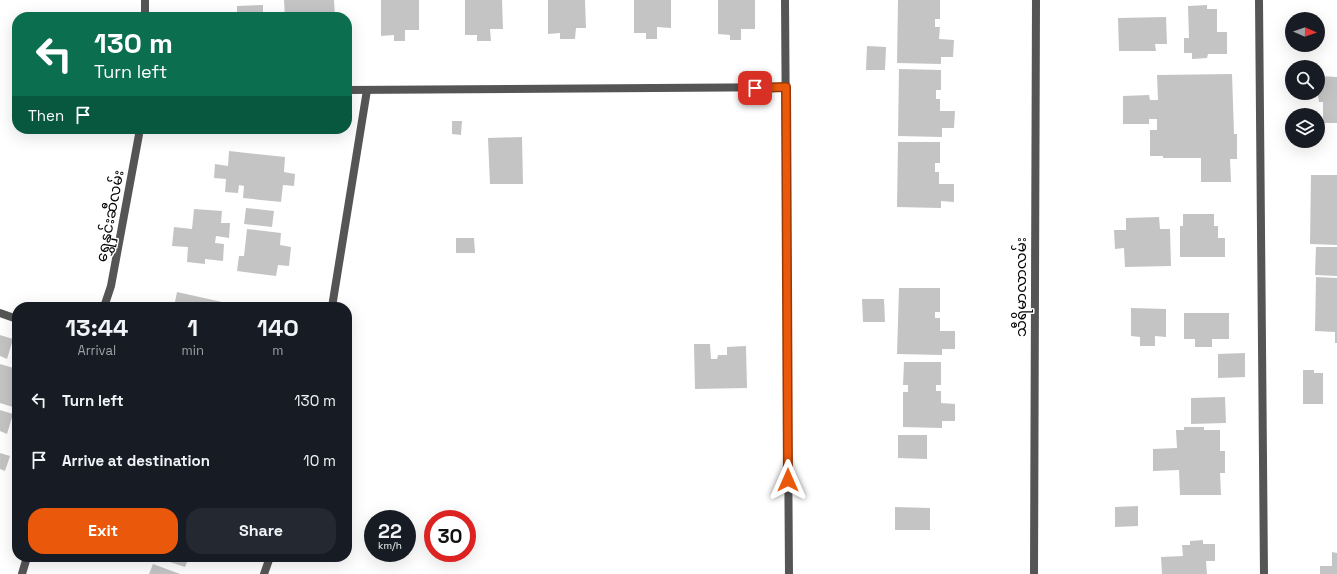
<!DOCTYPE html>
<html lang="en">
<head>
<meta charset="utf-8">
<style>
  :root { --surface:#171b24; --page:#242831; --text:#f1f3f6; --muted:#9ea1a6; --accent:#ea580c }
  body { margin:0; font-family:"Space Grotesk","Noto Sans Myanmar",sans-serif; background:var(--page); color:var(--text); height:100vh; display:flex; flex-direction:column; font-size:15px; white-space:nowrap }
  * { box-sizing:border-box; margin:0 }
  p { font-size:13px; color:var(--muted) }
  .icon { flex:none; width:22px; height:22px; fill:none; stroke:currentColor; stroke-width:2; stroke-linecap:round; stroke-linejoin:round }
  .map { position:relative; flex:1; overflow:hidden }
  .drawer { position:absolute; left:12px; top:302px; width:340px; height:260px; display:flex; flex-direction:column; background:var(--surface); border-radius:16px; box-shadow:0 4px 16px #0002 }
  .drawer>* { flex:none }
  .guide { position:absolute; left:12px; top:12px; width:340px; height:122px; border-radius:16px; box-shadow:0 4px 16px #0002; background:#0b6e4f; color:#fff; overflow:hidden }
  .needle { width:26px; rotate:92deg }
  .fabs { position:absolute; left:1285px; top:12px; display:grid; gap:8px }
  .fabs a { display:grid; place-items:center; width:40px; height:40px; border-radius:50%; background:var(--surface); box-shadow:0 4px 16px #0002; font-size:20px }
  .speed { position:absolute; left:364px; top:510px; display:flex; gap:8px; font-size:20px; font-weight:700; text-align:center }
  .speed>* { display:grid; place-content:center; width:52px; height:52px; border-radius:50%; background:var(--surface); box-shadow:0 4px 16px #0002; line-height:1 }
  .speed small { font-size:10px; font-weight:400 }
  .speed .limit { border:6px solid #d22; background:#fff; color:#111 }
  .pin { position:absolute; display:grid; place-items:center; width:34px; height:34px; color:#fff; margin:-17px; border-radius:8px; box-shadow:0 2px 6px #0006 }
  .me { position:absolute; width:44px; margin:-22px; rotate:0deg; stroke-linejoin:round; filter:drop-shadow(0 0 3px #0008) }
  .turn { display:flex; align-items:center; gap:14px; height:84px; padding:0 16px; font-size:18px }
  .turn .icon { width:52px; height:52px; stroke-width:2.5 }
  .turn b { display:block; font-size:28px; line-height:34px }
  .then { display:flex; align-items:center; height:38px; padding:0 16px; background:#0003; gap:8px; font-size:15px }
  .eta { display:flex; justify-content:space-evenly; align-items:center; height:68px; text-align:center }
  .eta b { font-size:24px; font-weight:700; line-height:28px }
  .action { display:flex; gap:8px; margin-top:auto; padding:8px 16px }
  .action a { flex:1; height:46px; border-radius:16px; background:var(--accent); color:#fff; font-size:16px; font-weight:700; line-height:46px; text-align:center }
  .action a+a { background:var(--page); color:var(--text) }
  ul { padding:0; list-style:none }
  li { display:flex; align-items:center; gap:12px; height:60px; padding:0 16px }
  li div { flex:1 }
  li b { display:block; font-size:15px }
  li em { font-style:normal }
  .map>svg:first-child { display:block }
  .building { fill:#c4c4c4 }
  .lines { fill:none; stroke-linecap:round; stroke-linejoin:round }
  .minor { stroke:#555; stroke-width:8 }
  .route-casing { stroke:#983908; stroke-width:10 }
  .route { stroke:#ea580c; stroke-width:7 }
  .labels { text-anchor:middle; stroke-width:3; stroke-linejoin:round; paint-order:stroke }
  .street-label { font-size:15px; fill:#000; stroke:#fff }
</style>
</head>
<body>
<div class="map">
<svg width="1337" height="574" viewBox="0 0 1337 574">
  <rect width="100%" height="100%" fill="#fff"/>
  <g class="building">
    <polygon points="284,0 334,0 335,17 285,17"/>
    <polygon points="381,0 419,0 419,30 405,30 405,41 394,41 394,35 381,36"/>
    <polygon points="465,0 502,0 503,29 490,29 491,41 477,41 477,35 465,35"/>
    <polygon points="548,0 585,0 586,28 576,28 575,39 560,39 560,33 548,34"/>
    <polygon points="634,0 671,0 671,28 657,27 657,39 646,39 646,33 634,33"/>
    <polygon points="718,0 755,0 755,29 741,29 741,40 730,40 730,35 718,34"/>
    <polygon points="898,0 940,0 940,19 935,19 935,27 940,27 939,39 954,40 953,57 941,57 941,64 897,63"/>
    <polygon points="263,5 263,17 237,17 237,6"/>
    <polygon points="1207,5 1207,9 1217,9 1217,32 1227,32 1227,54 1208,54 1207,58 1192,59 1192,53 1184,53 1184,38 1189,38 1188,6"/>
    <polygon points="1166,17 1167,44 1155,44 1156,51 1119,51 1118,18"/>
    <polygon points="867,46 886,47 885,70 866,70"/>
    <polygon points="899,69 941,70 941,90 936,90 936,99 940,99 940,111 955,111 954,128 942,128 942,137 898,136"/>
    <polygon points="1232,74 1234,134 1237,134 1237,159 1230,159 1231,182 1201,182 1201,158 1163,158 1163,156 1150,156 1150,130 1157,130 1157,119 1149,119 1149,124 1123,124 1123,96 1149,95 1150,100 1158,100 1157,75"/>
    <polygon points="1318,76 1337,77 1337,123 1323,123 1323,102 1319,102 1318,96 1309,95 1309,93 1318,93"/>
    <polygon points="452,121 462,121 461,135 452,134"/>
    <polygon points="522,137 523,184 490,184 488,138"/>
    <polygon points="898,142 940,142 940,163 935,163 935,172 939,172 939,184 954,184 954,202 941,201 941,208 897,207"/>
    <polygon points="229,151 285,157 284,172 295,174 294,186 283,185 281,202 243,198 244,186 239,185 238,193 225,192 226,179 214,178 215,164 228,166"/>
    <polygon points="1311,175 1337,175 1337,245 1310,244"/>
    <polygon points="246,208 274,211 272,227 244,224"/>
    <polygon points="194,209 222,211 221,223 230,223 229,238 216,236 215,243 224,244 223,261 205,259 205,264 187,262 188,247 172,246 174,227 192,229"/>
    <polygon points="1183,214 1214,214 1214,226 1218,226 1218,238 1225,238 1225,257 1180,257 1180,226 1183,226"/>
    <polygon points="1159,217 1160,229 1170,229 1171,266 1125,267 1124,248 1115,249 1114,230 1126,230 1126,218"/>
    <polygon points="247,229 281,233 280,245 291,247 289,266 278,265 276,276 237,271 239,256 244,256"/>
    <polygon points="456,238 474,238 475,253 456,253"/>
    <polygon points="1316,247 1337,247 1337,276 1315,275"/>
    <polygon points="1316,277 1337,278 1337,343 1335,343 1335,332 1315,331"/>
    <polygon points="899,288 940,288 940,312 935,312 935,318 940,318 940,331 955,331 955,349 942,349 942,355 897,354"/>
    <polygon points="177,292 222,302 221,307 174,307"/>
    <polygon points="862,299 884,299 885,322 863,322"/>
    <polygon points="1131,308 1166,309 1166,337 1155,336 1155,346 1140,346 1140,337 1131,336"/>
    <polygon points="1184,313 1229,313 1229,339 1212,339 1212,347 1195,347 1195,339 1184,339"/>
    <polygon points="0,335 13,339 7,359 0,356"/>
    <polygon points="694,344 710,344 711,359 717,359 718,355 727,355 727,347 746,346 747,388 695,389"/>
    <polygon points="1245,353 1245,377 1218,378 1218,354"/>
    <polygon points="904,362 941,362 941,385 936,385 936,391 941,391 941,403 955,404 955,421 942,421 942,428 903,427 903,392 908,392 908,385 903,385"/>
    <polygon points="0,364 17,369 16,408 0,403"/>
    <polygon points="1303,370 1314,370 1314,373 1323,373 1323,404 1303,404"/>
    <polygon points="1225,397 1226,423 1191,424 1191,398"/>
    <polygon points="0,410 13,414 7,434 0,431"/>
    <polygon points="1184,427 1204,427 1204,430 1220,430 1220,451 1225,451 1225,473 1220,473 1221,495 1180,495 1179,470 1153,471 1153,449 1177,448 1176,430 1184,430"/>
    <polygon points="898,435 927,435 927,459 898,458"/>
    <polygon points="0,453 10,456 5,471 0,469"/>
    <polygon points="1138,506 1138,526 1115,527 1115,507"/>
    <polygon points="895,507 930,508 930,530 895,530"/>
    <polygon points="1203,540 1203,544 1215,544 1215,561 1206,561 1207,574 1162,574 1161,557 1183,556 1182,545 1190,545 1190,541"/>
    <polygon points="1332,552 1337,553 1337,574 1320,574 1320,566 1332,566"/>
    <polygon points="165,557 189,557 185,567 164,560"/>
    <polygon points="153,564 180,574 149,574"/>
  </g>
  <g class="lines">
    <g class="minor">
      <polyline points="785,0 789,574"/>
      <polyline points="1259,0 1264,574"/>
      <polyline points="145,17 145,0"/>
      <polyline points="347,90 786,87"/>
      <polyline points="104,307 111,286 140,129"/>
      <polyline points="332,307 367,90"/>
      <polyline points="0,313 17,319"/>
      <polyline points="22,574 27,557"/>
      <polyline points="264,574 270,557"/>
      <polyline points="1034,574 1036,0"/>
    </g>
  </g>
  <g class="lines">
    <defs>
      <polyline id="route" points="755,88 786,87 788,480"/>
    </defs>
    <use href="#route" class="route-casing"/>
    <use href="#route" class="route"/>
  </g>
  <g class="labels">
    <g class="street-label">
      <text transform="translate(110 216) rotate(-79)" y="5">ရွှေနှင်းဆီလမ်း</text>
      <text transform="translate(1021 287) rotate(-90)" y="5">သီရိမာလာလမ်း</text>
    </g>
  </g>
</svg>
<div class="fabs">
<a><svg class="needle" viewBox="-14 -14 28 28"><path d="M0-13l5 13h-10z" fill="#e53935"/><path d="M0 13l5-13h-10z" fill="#9ea1a6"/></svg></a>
<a><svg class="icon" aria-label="search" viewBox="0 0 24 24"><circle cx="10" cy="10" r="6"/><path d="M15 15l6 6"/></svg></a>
<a><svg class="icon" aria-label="layers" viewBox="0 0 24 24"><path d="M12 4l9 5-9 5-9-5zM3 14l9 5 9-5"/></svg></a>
</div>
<div class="speed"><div>22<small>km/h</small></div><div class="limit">30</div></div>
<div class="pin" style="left:755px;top:88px;background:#d93025"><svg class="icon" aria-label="arrive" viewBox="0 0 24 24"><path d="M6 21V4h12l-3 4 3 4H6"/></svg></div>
<svg class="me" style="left:788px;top:480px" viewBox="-20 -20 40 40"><path d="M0-17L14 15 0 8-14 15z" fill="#ea580c" stroke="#fff" stroke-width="4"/></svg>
<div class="guide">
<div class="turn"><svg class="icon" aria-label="left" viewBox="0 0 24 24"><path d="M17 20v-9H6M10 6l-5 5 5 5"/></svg><div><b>130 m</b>Turn left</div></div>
<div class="then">Then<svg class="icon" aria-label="arrive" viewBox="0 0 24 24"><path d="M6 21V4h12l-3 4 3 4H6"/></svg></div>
</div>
<section class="drawer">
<div class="eta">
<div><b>13:44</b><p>Arrival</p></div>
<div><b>1</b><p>min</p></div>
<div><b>140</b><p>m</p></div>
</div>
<ul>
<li><svg class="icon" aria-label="left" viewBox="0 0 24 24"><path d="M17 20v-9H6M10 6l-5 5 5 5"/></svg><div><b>Turn left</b></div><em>130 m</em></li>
<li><svg class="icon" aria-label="arrive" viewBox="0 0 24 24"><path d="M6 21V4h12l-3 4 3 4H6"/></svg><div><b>Arrive at destination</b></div><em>10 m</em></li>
</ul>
<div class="action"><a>Exit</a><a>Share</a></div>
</section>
</div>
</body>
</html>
